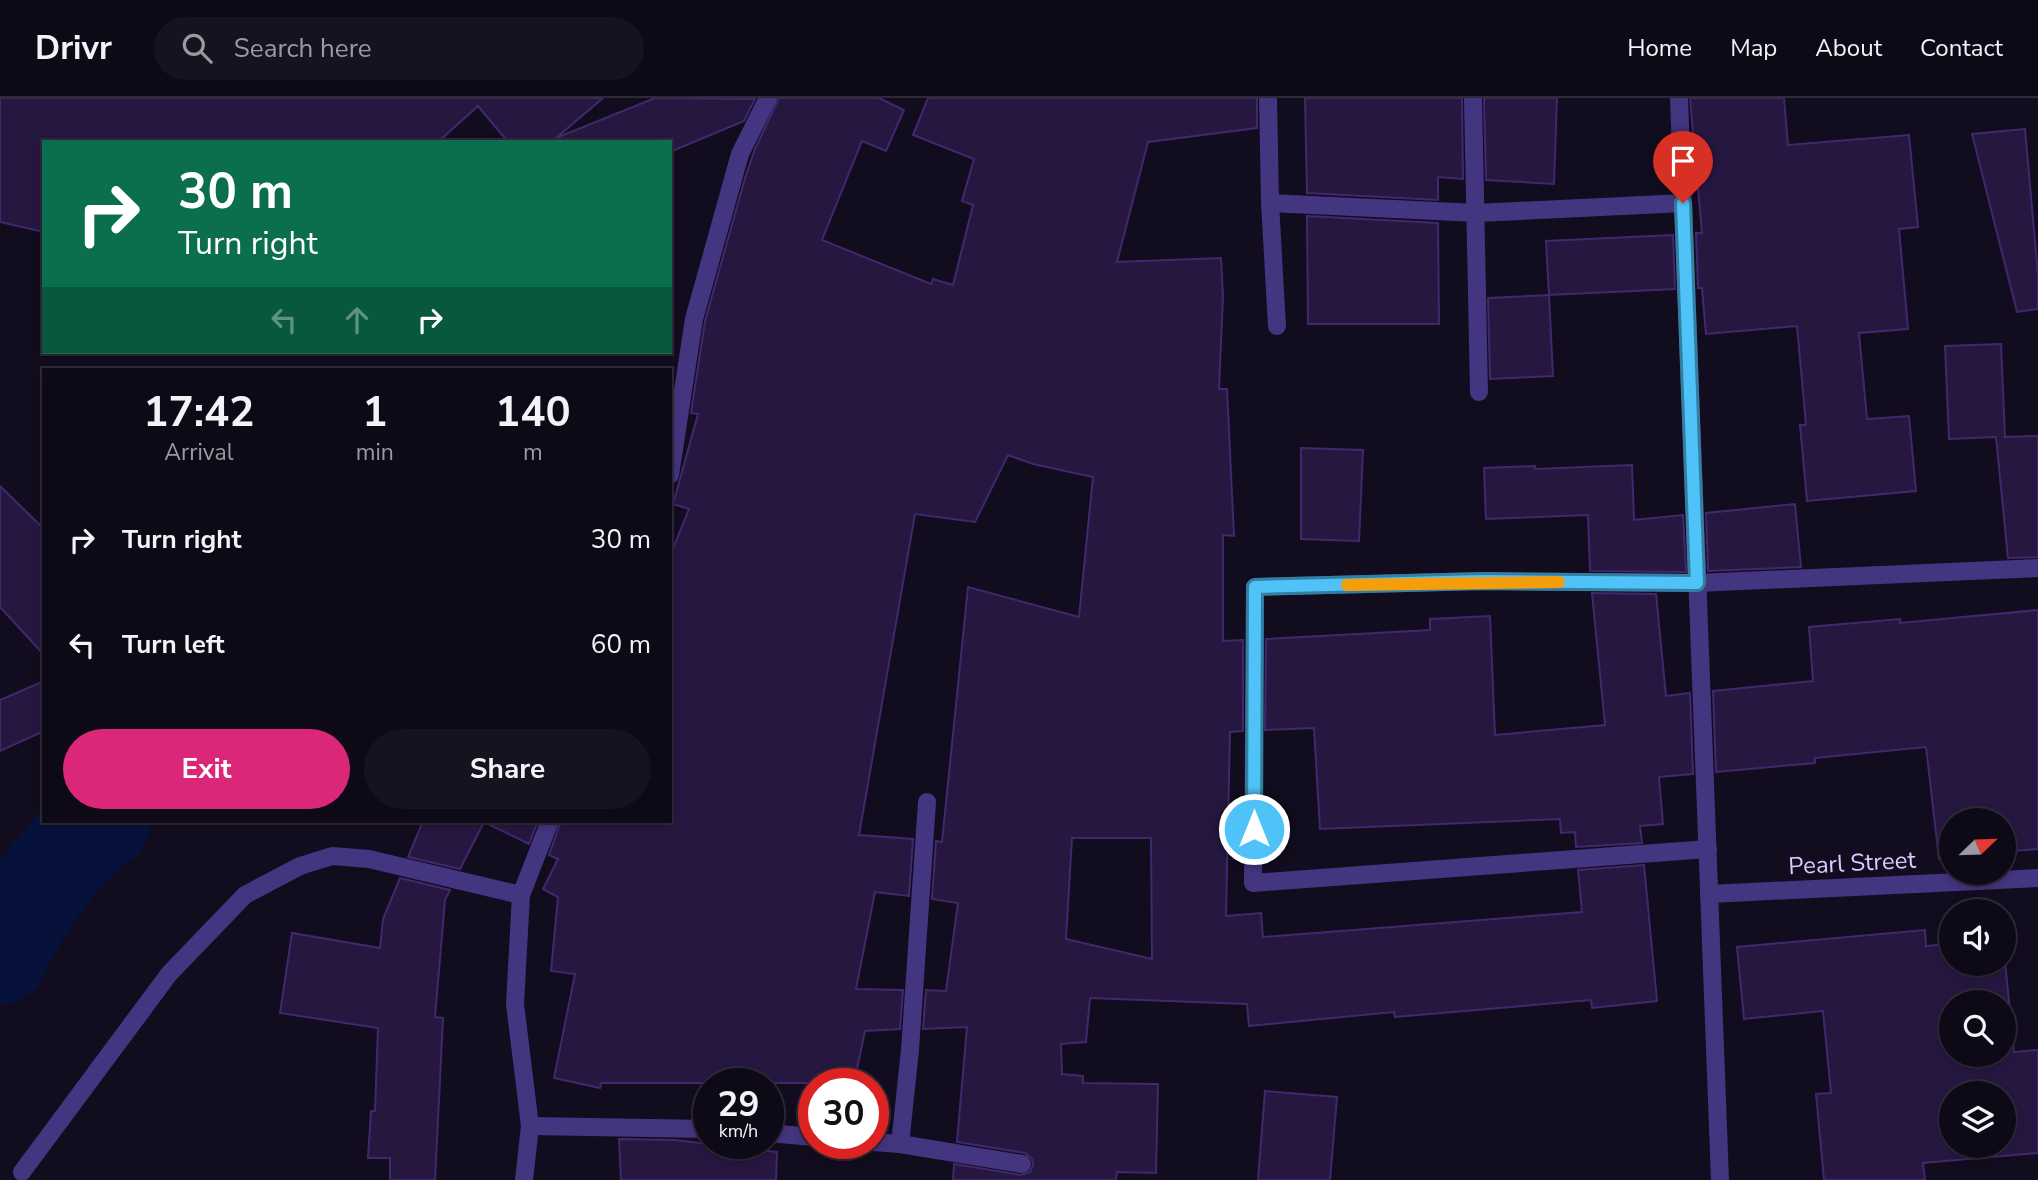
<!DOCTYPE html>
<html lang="en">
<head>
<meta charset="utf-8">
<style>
  :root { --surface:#0e0917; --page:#171220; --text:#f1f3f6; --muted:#9b9aa1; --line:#2e2a36; --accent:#db2777 }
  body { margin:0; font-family:"Nunito Sans",sans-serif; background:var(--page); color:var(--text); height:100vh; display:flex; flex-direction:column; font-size:26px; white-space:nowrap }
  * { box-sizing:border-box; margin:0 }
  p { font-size:23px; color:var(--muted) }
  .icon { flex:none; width:38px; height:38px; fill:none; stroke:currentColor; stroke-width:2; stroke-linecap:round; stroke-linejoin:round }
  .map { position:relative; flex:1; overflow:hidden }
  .sheet { position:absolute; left:42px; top:270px; width:630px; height:455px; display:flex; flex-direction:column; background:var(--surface); border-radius:0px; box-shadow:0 4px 10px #0003,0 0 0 2px var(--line) }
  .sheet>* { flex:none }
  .hud { position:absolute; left:42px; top:42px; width:630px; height:214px; border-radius:0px; box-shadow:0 4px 10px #0003,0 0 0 2px var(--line); background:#0b6e4f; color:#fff; overflow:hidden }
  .needle { width:46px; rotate:67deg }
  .fabs { position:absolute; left:1939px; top:710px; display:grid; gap:14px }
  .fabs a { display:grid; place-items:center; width:77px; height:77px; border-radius:50%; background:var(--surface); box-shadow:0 4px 10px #0003,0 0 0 2px var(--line); font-size:35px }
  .speed { position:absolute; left:693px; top:970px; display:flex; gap:14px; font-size:35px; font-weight:700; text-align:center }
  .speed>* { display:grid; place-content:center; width:91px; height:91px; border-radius:50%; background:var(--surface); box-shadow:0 4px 10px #0003,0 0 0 2px var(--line); line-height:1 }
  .speed small { font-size:18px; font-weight:400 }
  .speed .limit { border:10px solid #d22; background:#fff; color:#111 }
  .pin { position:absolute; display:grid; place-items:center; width:60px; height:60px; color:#fff; margin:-72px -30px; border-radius:50% 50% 50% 0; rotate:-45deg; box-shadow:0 0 7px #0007 }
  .pin .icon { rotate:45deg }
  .me { position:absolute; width:77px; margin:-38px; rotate:0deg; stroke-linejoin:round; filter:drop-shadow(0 0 5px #0008) }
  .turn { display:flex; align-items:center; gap:24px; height:147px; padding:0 21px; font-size:32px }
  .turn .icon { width:91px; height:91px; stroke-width:2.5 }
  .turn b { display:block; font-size:49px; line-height:60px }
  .lanes { display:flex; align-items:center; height:66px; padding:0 21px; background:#0003; justify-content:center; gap:35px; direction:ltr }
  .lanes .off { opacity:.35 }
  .eta { display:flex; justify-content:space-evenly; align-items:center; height:119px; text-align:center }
  .eta b { font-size:42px; font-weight:700; line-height:49px }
  .button { display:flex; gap:14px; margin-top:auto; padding:14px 21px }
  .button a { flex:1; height:80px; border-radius:42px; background:var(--accent); color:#fff; font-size:28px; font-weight:700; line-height:80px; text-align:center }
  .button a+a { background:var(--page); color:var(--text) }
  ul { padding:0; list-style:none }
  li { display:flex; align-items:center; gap:21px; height:105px; padding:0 21px }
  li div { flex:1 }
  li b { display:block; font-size:26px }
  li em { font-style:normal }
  header { display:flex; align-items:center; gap:42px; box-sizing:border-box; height:98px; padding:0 35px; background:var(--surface); border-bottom:2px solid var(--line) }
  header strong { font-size:33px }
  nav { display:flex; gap:38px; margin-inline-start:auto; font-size:24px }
  .search { width:490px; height:63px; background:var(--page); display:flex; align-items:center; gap:18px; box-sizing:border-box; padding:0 24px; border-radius:38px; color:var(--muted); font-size:26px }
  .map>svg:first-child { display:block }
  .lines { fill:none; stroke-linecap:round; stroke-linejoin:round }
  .river { stroke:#07123c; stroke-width:96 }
  .building { fill:#261741; stroke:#41286d; stroke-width:2; fill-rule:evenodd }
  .lane { stroke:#443580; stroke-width:18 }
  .street { stroke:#443580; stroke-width:18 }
  .route-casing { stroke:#337fa1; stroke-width:18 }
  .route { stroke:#4fc3f7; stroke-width:12 }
  .slow { stroke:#f59e0b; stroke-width:12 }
  .labels { text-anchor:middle; stroke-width:7; stroke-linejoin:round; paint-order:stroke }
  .street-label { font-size:24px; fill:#d9caff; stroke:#120c1f }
</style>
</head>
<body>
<header>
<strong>Drivr</strong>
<div class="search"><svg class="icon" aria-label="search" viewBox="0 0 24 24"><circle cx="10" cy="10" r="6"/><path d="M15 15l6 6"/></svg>Search here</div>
<nav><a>Home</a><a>Map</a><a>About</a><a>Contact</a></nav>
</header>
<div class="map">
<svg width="2038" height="1082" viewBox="0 0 2038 1082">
  <rect width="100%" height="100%" fill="#120c1f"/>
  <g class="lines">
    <path class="river" d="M0,858C19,813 63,752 103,723"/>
  </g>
  <g class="building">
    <polygon points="0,0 603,0 556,40 655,0 755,1 744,23 670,54 670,44 508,44 478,8 438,44 44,44 44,134 0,124"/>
    <path d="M779,0H879L904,12L886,53L862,43L822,142L931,186L933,181L953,187L973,107L962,103L974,61L913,37L928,0H1257V30L1148,44L1117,164L1221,160L1223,198L1219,291H1227L1234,438L1223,437V543L1243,542V633L1230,634L1226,818L1261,815L1263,839L1582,814L1578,772L1644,767L1657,903L1592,910L1591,902L1395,919L1394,914L1249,928L1247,906L1090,900L1086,944L1061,946L1062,976L1083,978V985L1158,986L1156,1075L1117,1074L1116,1082H953L954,1066L1021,1077L1030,1074L1033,1067L1032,1061L1025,1055L957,1044L967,929L923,931L926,892L946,893L958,805L932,801L936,743L942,744L968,489L1079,519L1093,379L1033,366L1008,357L975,424L915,416L859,737L913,741L909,798L875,794L856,891L903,892L900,931L865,933L854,985H601L600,990L554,980L575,876L551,873L558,799L543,791L558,761L549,757L561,723H670V458L689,411L673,406L698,316L691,315L705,223L745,80L755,51ZM1072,740H1151L1152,861L1066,841Z"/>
    <polygon points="1305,0 1462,0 1463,81 1438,79 1438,102 1307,95"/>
    <polygon points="1484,0 1557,0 1554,86 1486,82"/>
    <polygon points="1690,0 1784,0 1788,47 1909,37 1918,129 1899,131 1908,231 1859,235 1867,321 1909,318 1916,393 1807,403 1800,327 1806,327 1797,228 1706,236 1702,190 1698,190 1696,135 1702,135"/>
    <polygon points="2025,31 2038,177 2038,211 2017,214 1972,36"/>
    <polygon points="1307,118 1438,125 1439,226 1308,226"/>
    <polygon points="1673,137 1675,191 1549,197 1546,143"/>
    <polygon points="1549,197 1553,278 1490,281 1488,200"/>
    <polygon points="2001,246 2005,339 2038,338 2038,459 2008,460 1996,339 1949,341 1945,248"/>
    <polygon points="1301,350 1363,352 1359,443 1301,441"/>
    <polygon points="1632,367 1634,422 1683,417 1686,474 1590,473 1588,417 1486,421 1484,370 1535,368 1535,371"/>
    <polygon points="0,388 44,431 44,557 0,509"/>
    <polygon points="1795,406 1801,469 1708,473 1706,415"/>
    <polygon points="1592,495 1656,496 1666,598 1690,595 1693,676 1659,679 1663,726 1640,728 1642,745 1576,749 1575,734 1561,735 1560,721 1320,731 1314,630 1265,632 1266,541 1430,532 1430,521 1490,518 1495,637 1605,627"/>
    <polygon points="2038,512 2038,751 2004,754 2004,723 1951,723 1951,760 1939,761 1926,649 1815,660 1815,665 1716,674 1713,593 1813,583 1809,529 1900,521 1900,525"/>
    <polygon points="44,583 44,633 0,653 0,602"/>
    <polygon points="423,723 538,723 529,746 484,724 460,771 408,759"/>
    <polygon points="400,780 450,792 445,802 435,919 443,920 435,1082 390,1082 390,1060 368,1060 371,1013 375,1013 378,930 280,915 292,835 380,850 383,821"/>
    <path d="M1925,832L1926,848L1951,846V866H2004V853L2014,954L2038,952V1055L1923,1065L1925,1082H1824L1816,996L1831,995L1823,913L1744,921L1737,849ZM1951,905H2004V957H1951ZM1951,996H2004V1048H1951Z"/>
    <polygon points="1265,993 1337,999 1330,1082 1258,1082"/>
    <polygon points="619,1041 675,1042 777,1054 776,1082 621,1082"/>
  </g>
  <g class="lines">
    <polyline class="lane" points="22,1074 169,876 245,797 300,768 332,758 369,761 521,797"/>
    <g class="street">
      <polyline points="1268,0 1270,105 1277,228"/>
      <polyline points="1473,0 1479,294"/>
      <polyline points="1679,0 1720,1082"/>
      <polyline points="1270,105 1477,115 1683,105"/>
      <polyline points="670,377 694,221 740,56 768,0"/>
      <polyline points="1708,751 1253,785 1255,489 1483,483 1697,485 2038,470"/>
      <polyline points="1709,796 2038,780"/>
      <polyline points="530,1028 709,1031"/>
      <polyline points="768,1035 814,1039"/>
      <polyline points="873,1044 900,1046 1022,1066"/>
      <polyline points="900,1046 910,952 927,704"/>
      <polyline points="524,1082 530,1028 515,906 521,797 550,723"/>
    </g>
  </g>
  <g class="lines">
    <defs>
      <polyline id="route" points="1254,731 1255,489 1483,483 1697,485 1683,105"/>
    </defs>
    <use href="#route" class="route-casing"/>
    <use href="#route" class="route"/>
    <polyline class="slow" points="1347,487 1559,484"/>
  </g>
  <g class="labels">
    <g class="street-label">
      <text transform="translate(1852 765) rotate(-3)" y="8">Pearl Street</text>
    </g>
  </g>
</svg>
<div class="fabs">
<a><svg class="needle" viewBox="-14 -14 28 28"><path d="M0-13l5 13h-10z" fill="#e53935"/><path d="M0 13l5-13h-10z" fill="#9b9aa1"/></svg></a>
<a><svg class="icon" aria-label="sound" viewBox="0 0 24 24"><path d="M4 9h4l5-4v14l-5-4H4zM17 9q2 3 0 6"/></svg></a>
<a><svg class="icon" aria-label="search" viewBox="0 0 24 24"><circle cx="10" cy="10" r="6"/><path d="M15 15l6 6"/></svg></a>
<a><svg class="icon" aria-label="layers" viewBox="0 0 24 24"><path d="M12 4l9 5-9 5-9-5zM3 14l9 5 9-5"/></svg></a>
</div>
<div class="speed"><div>29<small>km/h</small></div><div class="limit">30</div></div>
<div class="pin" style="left:1683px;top:105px;background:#d93025"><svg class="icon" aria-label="arrive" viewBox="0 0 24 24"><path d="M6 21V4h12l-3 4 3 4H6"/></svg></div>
<svg class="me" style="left:1254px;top:731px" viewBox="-20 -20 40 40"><circle r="17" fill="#4fc3f7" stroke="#fff" stroke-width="3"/><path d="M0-11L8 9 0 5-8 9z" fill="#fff"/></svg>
<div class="hud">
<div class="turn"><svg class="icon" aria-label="right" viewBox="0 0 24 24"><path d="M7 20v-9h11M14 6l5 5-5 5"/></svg><div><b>30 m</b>Turn right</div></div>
<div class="lanes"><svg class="icon off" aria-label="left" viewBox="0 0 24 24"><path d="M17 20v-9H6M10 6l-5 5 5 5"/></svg><svg class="icon off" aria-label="ahead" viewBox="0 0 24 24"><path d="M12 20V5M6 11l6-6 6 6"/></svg><svg class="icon" aria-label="right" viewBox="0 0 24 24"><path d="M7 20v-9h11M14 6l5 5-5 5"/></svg></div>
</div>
<section class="sheet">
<div class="eta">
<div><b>17:42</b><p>Arrival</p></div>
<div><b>1</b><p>min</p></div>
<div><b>140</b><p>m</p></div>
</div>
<ul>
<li><svg class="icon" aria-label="right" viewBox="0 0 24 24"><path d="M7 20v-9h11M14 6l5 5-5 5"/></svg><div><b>Turn right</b></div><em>30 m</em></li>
<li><svg class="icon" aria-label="left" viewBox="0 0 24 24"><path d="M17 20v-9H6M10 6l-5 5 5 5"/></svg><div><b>Turn left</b></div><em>60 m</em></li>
</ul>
<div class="button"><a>Exit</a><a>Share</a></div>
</section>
</div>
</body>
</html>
